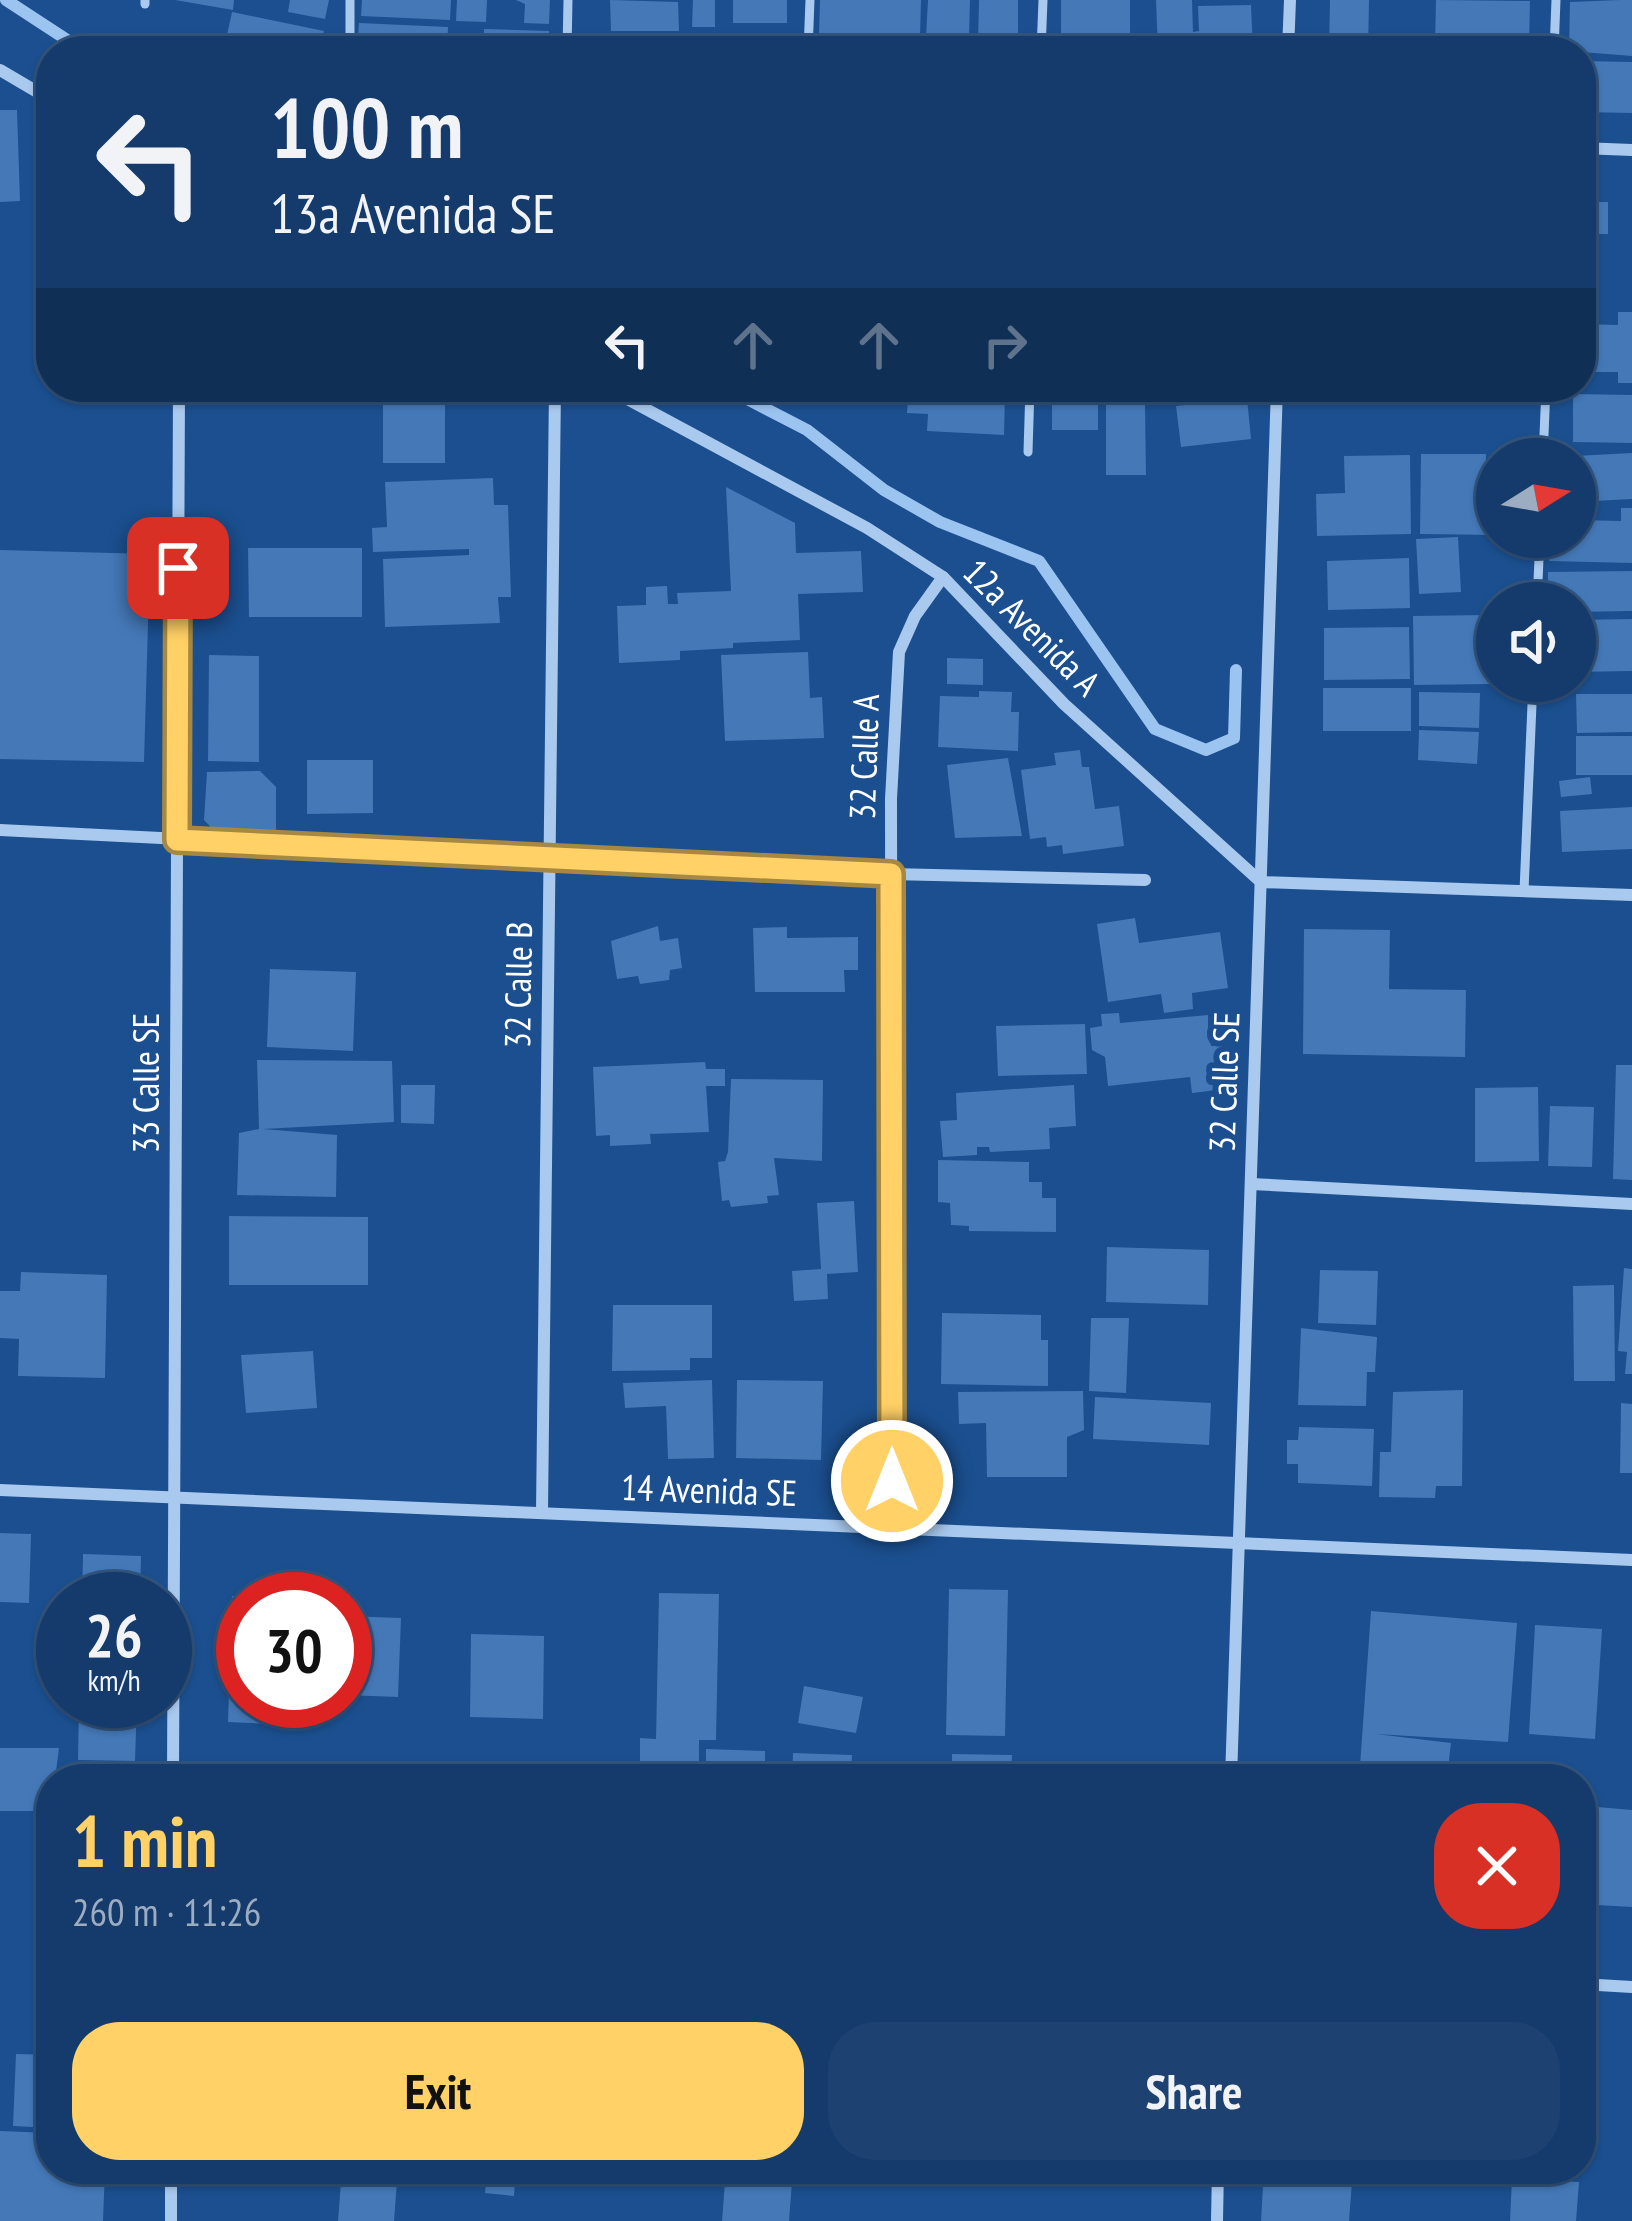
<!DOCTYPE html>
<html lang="en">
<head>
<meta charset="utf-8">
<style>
  :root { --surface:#143b6b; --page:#1d4271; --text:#f1f3f6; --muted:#9dadc1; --line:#33557e; --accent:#ffd166 }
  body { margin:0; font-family:"PT Sans Narrow",sans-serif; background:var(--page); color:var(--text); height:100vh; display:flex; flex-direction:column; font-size:45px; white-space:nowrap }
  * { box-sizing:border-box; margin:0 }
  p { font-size:39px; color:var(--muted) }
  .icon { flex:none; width:66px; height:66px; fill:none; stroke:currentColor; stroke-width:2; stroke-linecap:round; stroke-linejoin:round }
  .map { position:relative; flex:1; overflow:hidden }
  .drawer { position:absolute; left:36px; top:1764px; width:1560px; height:420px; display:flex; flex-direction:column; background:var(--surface); border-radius:48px; box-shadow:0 3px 9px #0004,0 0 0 3px var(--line) }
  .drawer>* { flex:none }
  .banner { position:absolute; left:36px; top:36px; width:1560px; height:366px; border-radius:48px; box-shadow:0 3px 9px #0004,0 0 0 3px var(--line); background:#143b6b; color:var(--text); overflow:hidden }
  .needle { width:78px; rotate:79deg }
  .tools { position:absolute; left:1476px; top:438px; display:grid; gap:24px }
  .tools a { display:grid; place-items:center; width:120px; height:120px; border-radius:50%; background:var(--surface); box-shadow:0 3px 9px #0004,0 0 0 3px var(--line); font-size:60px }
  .speed { position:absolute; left:36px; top:1572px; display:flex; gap:24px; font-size:60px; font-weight:700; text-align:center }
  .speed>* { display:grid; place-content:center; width:156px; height:156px; border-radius:50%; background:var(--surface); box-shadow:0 3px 9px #0004,0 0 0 3px var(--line); line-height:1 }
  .speed small { font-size:30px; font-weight:400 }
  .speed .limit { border:18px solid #d22; background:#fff; color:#111 }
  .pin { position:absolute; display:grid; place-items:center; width:102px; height:102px; color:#fff; margin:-51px; border-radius:24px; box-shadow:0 6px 18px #0006 }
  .me { position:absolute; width:132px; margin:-66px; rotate:0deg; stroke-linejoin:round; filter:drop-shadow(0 0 9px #0008) }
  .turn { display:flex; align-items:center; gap:42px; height:252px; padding:0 36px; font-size:54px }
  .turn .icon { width:156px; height:156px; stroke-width:2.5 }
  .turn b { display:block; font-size:84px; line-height:102px }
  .lanes { display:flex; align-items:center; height:114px; padding:0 36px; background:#0003; justify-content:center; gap:60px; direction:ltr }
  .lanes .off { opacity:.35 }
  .round { display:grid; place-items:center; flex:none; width:126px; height:126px; border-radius:48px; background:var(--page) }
  .headline { display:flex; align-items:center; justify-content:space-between; height:204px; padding:0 36px }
  h1 { font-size:72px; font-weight:600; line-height:90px; color:var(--accent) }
  .primary-button { display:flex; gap:24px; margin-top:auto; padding:24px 36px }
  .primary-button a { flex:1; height:138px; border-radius:48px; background:var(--accent); color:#111; font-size:48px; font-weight:600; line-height:138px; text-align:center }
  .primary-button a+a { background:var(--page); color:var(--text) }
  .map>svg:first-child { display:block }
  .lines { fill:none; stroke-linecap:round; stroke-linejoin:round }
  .stream { stroke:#9cc4f0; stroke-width:12 }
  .building { fill:#4478b7 }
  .lane { stroke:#a9c9ee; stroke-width:9 }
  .street { stroke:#a9c9ee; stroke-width:12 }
  .route-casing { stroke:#a68842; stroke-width:30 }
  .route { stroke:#ffd166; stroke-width:21 }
  .labels { text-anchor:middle; stroke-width:12; stroke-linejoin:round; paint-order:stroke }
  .street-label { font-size:36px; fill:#fff; stroke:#1b4f8f }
</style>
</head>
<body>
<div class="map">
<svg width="1632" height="2221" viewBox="0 0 1632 2221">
  <rect width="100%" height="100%" fill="#1b4f8f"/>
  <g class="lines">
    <g class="stream">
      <polyline points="6,0 84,51"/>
      <polyline points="724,387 807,430 884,490 940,522 1039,561 1155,729 1206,750 1234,738 1236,670"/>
    </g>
  </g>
  <g class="building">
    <polygon points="175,0 234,0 233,10"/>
    <polygon points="290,0 329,0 325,19 288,12"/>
    <polygon points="362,0 451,0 450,20 361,16"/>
    <polygon points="457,0 487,0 486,22 456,21"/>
    <polygon points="516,0 550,0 549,24 524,23 525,4"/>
    <polygon points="610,0 678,2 679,31 611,31"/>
    <polygon points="693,0 715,0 715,27 692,27"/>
    <rect x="733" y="0" width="54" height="23"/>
    <polygon points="820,0 921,0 920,37 819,36"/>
    <polygon points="928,0 970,0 969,39 926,37"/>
    <polygon points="979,0 1018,0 1018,51 952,51 952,42 978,42"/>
    <rect x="1061" y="0" width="69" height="42"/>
    <polygon points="1156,0 1192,0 1193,32 1199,31 1198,6 1251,5 1253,51 1158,51"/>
    <polygon points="1330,0 1369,0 1368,51 1329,51"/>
    <polygon points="1436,0 1530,1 1529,47 1435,44"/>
    <polygon points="1620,0 1632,0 1632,56 1569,51 1570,2"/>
    <polygon points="232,12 324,31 320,51 257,51 225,44"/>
    <polygon points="359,23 448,27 447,51 357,51"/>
    <polygon points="484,29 549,31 548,51 484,51"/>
    <polygon points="786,33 786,51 686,51 686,34"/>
    <rect x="589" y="36" width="88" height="15"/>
    <polygon points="822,41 946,43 946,51 822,51"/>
    <polygon points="1581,61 1632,62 1632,113 1581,112"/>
    <polygon points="0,110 17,110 20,201 0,202"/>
    <polygon points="42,137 51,138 51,171 49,171"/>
    <polygon points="51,184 51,218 40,221 38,185"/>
    <rect x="1581" y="202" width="27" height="32"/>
    <polygon points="1581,240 1587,240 1586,300 1581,300"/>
    <polygon points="1618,312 1632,312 1632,383 1618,383 1618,372 1581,372 1581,324 1618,325"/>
    <polygon points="232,387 377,387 377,396 232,394"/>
    <rect x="383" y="387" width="62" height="76"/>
    <polygon points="1099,387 1145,387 1145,400 1099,399"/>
    <polygon points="951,393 1005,395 1004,435 927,431 928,414 907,413 908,394"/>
    <polygon points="1573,394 1632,395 1632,443 1573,442"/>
    <polygon points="1247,398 1251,439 1181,447 1176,406"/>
    <rect x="1052" y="404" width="46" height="26"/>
    <polygon points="1106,405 1145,405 1146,475 1106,475"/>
    <polygon points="1632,453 1632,499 1575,502 1575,456"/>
    <polygon points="1421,454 1486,454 1485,498 1497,498 1497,535 1420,534"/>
    <polygon points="1410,455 1411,534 1317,536 1316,494 1345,493 1344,456"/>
    <polygon points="493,478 494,505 508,505 511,597 498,597 500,623 385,627 383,559 469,555 469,549 373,552 372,528 387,527 385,482"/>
    <polygon points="726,487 795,523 796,553 861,551 863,592 798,594 800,640 733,643 733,648 680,651 680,660 619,663 617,606 646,605 646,587 667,586 668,604 678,604 677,593 731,591"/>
    <polygon points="1621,508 1632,508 1632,563 1549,561 1550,537 1575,537 1575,520 1621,521"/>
    <polygon points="1458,537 1461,592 1419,594 1416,539"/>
    <polygon points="248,548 362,548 362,617 249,617"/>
    <polygon points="0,550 150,554 144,762 0,759"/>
    <polygon points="1409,558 1410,608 1328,610 1327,561"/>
    <polygon points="1632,571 1632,611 1575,612 1575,603 1548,603 1548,572"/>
    <polygon points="1488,615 1488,646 1497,646 1497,660 1490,660 1491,684 1414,685 1413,616"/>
    <polygon points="1632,619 1632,671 1575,672 1575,620"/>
    <polygon points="1409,627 1410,679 1324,680 1324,628"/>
    <polygon points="808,652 810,698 822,697 824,738 725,741 721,655"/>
    <polygon points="209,655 259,656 259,762 208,761"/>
    <polygon points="947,658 983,659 983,685 947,684"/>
    <rect x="1323" y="688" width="88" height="43"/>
    <polygon points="979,691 1012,692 1011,712 1019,712 1018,751 938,747 940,696 979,697"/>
    <polygon points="1419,692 1480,693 1479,728 1419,726"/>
    <polygon points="1576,694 1632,694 1632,732 1577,733"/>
    <polygon points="1419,730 1479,732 1477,764 1418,760"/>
    <rect x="1576" y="736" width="56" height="39"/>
    <polygon points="1080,750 1082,767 1089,767 1095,809 1119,806 1124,846 1063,854 1062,845 1047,847 1046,837 1030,839 1021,770 1056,765 1054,753"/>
    <polygon points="1008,758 1022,836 955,838 947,765"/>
    <polygon points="307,760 373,760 373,813 307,814"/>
    <polygon points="260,771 276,787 276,841 226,843 204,820 207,772"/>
    <polygon points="1590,777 1592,794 1561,797 1559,781"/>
    <polygon points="1632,807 1632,849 1562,852 1560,811"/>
    <polygon points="1135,918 1139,943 1220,932 1228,988 1192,993 1193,1009 1164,1013 1161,994 1108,1002 1097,924"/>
    <polygon points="658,926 660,941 678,938 682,968 670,970 669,980 640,984 638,976 617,979 611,941"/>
    <polygon points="787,927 787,938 858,937 858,970 844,970 845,992 755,992 753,928"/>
    <polygon points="1304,929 1390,930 1389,989 1466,990 1465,1057 1303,1054"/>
    <polygon points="270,969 356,972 353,1051 267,1047"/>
    <polygon points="1119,1013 1120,1023 1208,1015 1211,1046 1223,1045 1227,1089 1192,1093 1190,1077 1108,1086 1105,1057 1092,1050 1090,1028 1102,1026 1101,1014"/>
    <polygon points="1085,1024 1087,1074 998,1076 996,1026"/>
    <polygon points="257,1060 392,1061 394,1122 263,1129 337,1135 336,1197 237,1195 239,1133 259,1129"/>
    <polygon points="705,1062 706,1069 725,1069 725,1086 706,1086 709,1132 650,1134 651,1144 610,1146 610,1135 596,1136 593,1067"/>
    <polygon points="1616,1065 1632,1065 1632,1180 1613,1179"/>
    <polygon points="731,1079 823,1080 822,1161 774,1158 779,1195 767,1196 768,1203 731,1207 729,1200 722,1201 718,1162 725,1161 728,1152"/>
    <polygon points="401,1085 435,1085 434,1124 401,1123"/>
    <polygon points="1074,1085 1076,1126 1049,1128 1050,1149 990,1152 989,1147 977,1147 977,1155 943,1157 940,1121 957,1120 956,1093"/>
    <polygon points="1538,1087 1539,1161 1475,1162 1475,1088"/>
    <polygon points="1550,1106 1594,1107 1592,1167 1548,1166"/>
    <polygon points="938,1160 1029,1162 1029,1182 1042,1182 1042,1198 1056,1198 1056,1232 969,1231 969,1226 951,1225 950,1203 938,1202"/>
    <polygon points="854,1201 858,1272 827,1274 828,1299 794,1301 792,1271 821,1269 817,1203"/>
    <polygon points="229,1216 368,1217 368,1285 229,1285"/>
    <polygon points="1107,1247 1209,1250 1208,1305 1106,1302"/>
    <polygon points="1624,1268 1632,1269 1632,1374 1625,1374 1627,1352 1618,1351"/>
    <polygon points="1320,1270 1378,1271 1376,1325 1318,1323"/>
    <polygon points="21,1272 107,1275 105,1378 18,1376 19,1339 0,1338 0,1291 20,1291"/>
    <polygon points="1614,1285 1615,1381 1574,1381 1573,1286"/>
    <polygon points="613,1305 712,1305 712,1358 690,1358 690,1370 612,1371"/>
    <polygon points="942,1313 1041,1315 1041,1340 1048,1340 1048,1386 941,1384"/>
    <polygon points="1091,1318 1129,1318 1126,1393 1089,1391"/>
    <polygon points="1301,1328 1377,1337 1375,1372 1367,1372 1366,1406 1298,1405"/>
    <polygon points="313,1351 317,1408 246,1413 241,1355"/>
    <polygon points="712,1380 714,1458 668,1459 666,1406 625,1408 623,1383"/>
    <polygon points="737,1380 823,1381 821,1460 736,1458"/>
    <polygon points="1463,1390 1462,1486 1436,1486 1435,1498 1379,1497 1380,1452 1391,1452 1393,1392"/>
    <polygon points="1083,1391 1084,1430 1067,1437 1067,1477 987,1477 986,1423 959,1424 958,1392"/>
    <polygon points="1095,1397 1211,1403 1209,1445 1093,1439"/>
    <polygon points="1621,1403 1632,1404 1632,1473 1620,1473"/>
    <polygon points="1299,1427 1374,1429 1372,1486 1298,1483 1298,1464 1287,1464 1287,1440 1298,1440"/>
    <polygon points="0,1533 31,1534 29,1603 0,1602"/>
    <polygon points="83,1554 141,1556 140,1599 82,1599"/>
    <polygon points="949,1589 1008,1590 1005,1736 946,1735"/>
    <polygon points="659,1593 719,1594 716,1740 699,1740 699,1779 640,1779 640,1738 656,1739"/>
    <polygon points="232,1596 243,1597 243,1701 291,1701 290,1725 228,1722"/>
    <polygon points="1371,1611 1517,1623 1508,1742 1376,1734 1451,1743 1447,1777 1360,1766"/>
    <polygon points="345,1616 401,1618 398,1697 345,1695"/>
    <polygon points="1535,1625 1602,1629 1595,1739 1529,1734"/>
    <polygon points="471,1634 544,1636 543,1719 470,1717"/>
    <polygon points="804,1686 863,1697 856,1733 798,1723"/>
    <polygon points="79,1701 137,1701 135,1761 78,1760"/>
    <polygon points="0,1748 59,1748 51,1811 0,1811"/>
    <polygon points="706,1749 765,1751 765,1779 706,1779"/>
    <polygon points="793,1753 852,1755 851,1779 792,1779"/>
    <polygon points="952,1754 1012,1755 1011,1779 952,1779"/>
    <polygon points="1026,1766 1085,1767 1085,1779 1025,1779"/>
    <polygon points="1597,1807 1632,1810 1632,1907 1597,1905"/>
    <polygon points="1581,2053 1587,2053 1585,2093 1581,2093"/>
    <polygon points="16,2054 51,2055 51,2128 13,2126"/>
    <polygon points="0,2131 51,2133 51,2169 105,2169 103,2221 0,2221"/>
    <polygon points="221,2169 240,2169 240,2180 221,2179"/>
    <polygon points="342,2169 398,2169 394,2221 338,2221"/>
    <polygon points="403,2169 474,2169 474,2180 404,2184"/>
    <polygon points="487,2169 516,2169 514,2196 485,2193"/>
    <polygon points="726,2169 793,2169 789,2221 722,2221"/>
    <polygon points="1264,2169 1353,2169 1349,2221 1261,2221"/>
    <polygon points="1512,2178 1579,2182 1576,2221 1510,2221"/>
  </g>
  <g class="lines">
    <g class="lane">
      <polyline points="145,4 145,0"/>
      <polyline points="350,51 350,0"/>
      <polyline points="567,51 568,0"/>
      <polyline points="808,51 810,0"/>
      <polyline points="1041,51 1043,0"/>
      <polyline points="1554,51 1556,0"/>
      <polyline points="1028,452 1030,387"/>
      <polyline points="1543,459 1546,387"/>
      <polyline points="1537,603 1540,537"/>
      <polyline points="1524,891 1533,681"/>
    </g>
    <g class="street">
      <polyline points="1288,51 1290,0"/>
      <polyline points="0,70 51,100"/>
      <polyline points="1581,148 1632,150"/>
      <polyline points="605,387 867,528 943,577 1064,704 1261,882 1632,895"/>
      <polyline points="0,830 891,874 1145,880"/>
      <polyline points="1251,1184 1632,1204"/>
      <polyline points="0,1490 1632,1560"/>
      <polyline points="542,1512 555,387"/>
      <polyline points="892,1528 891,799 899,652 915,616 943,577"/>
      <polyline points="173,1779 179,387"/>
      <polyline points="1231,1779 1277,387"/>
      <polyline points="1581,1984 1632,1987"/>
      <polyline points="171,2221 171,2169"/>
      <polyline points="1217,2221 1218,2169"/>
    </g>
  </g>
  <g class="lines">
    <defs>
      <polyline id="route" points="178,568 177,840 891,874 892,1481"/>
    </defs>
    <use href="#route" class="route-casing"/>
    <use href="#route" class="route"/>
  </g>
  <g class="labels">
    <g class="street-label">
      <text transform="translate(1032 627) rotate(45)" y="13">12a Avenida A</text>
      <text transform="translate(864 757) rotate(-88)" y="13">32 Calle A</text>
      <text transform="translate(518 985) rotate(-89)" y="13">32 Calle B</text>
      <text transform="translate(1224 1082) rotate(-88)" y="13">32 Calle SE</text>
      <text transform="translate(146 1083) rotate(-90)" y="13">33 Calle SE</text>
      <text transform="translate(709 1490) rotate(2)" y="13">14 Avenida SE</text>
    </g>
  </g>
</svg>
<div class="tools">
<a><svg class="needle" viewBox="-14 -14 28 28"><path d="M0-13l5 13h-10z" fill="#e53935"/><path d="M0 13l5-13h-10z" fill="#9dadc1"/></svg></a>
<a><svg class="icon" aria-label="sound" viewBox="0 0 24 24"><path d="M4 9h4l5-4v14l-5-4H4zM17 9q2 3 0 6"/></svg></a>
</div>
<div class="speed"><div>26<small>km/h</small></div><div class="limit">30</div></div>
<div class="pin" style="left:178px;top:568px;background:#d93025"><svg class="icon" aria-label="arrive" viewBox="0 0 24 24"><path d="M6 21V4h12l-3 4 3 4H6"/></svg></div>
<svg class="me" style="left:892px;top:1481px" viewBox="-20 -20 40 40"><circle r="17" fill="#ffd166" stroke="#fff" stroke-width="3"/><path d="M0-11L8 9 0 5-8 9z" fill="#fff"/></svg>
<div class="banner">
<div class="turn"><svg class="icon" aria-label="left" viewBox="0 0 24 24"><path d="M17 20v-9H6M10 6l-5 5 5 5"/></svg><div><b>100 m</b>13a Avenida SE</div></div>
<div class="lanes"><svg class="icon" aria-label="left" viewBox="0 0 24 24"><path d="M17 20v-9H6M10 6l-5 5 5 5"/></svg><svg class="icon off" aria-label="ahead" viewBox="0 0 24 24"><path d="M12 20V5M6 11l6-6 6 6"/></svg><svg class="icon off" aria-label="ahead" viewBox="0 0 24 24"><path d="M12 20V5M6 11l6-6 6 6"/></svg><svg class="icon off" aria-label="right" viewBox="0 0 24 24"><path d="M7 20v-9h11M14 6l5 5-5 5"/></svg></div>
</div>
<section class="drawer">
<div class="headline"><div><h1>1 min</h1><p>260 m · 11:26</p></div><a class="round" style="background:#d93025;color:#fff"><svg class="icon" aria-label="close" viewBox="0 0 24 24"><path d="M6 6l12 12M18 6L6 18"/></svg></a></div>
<div class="primary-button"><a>Exit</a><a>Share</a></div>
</section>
</div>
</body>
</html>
